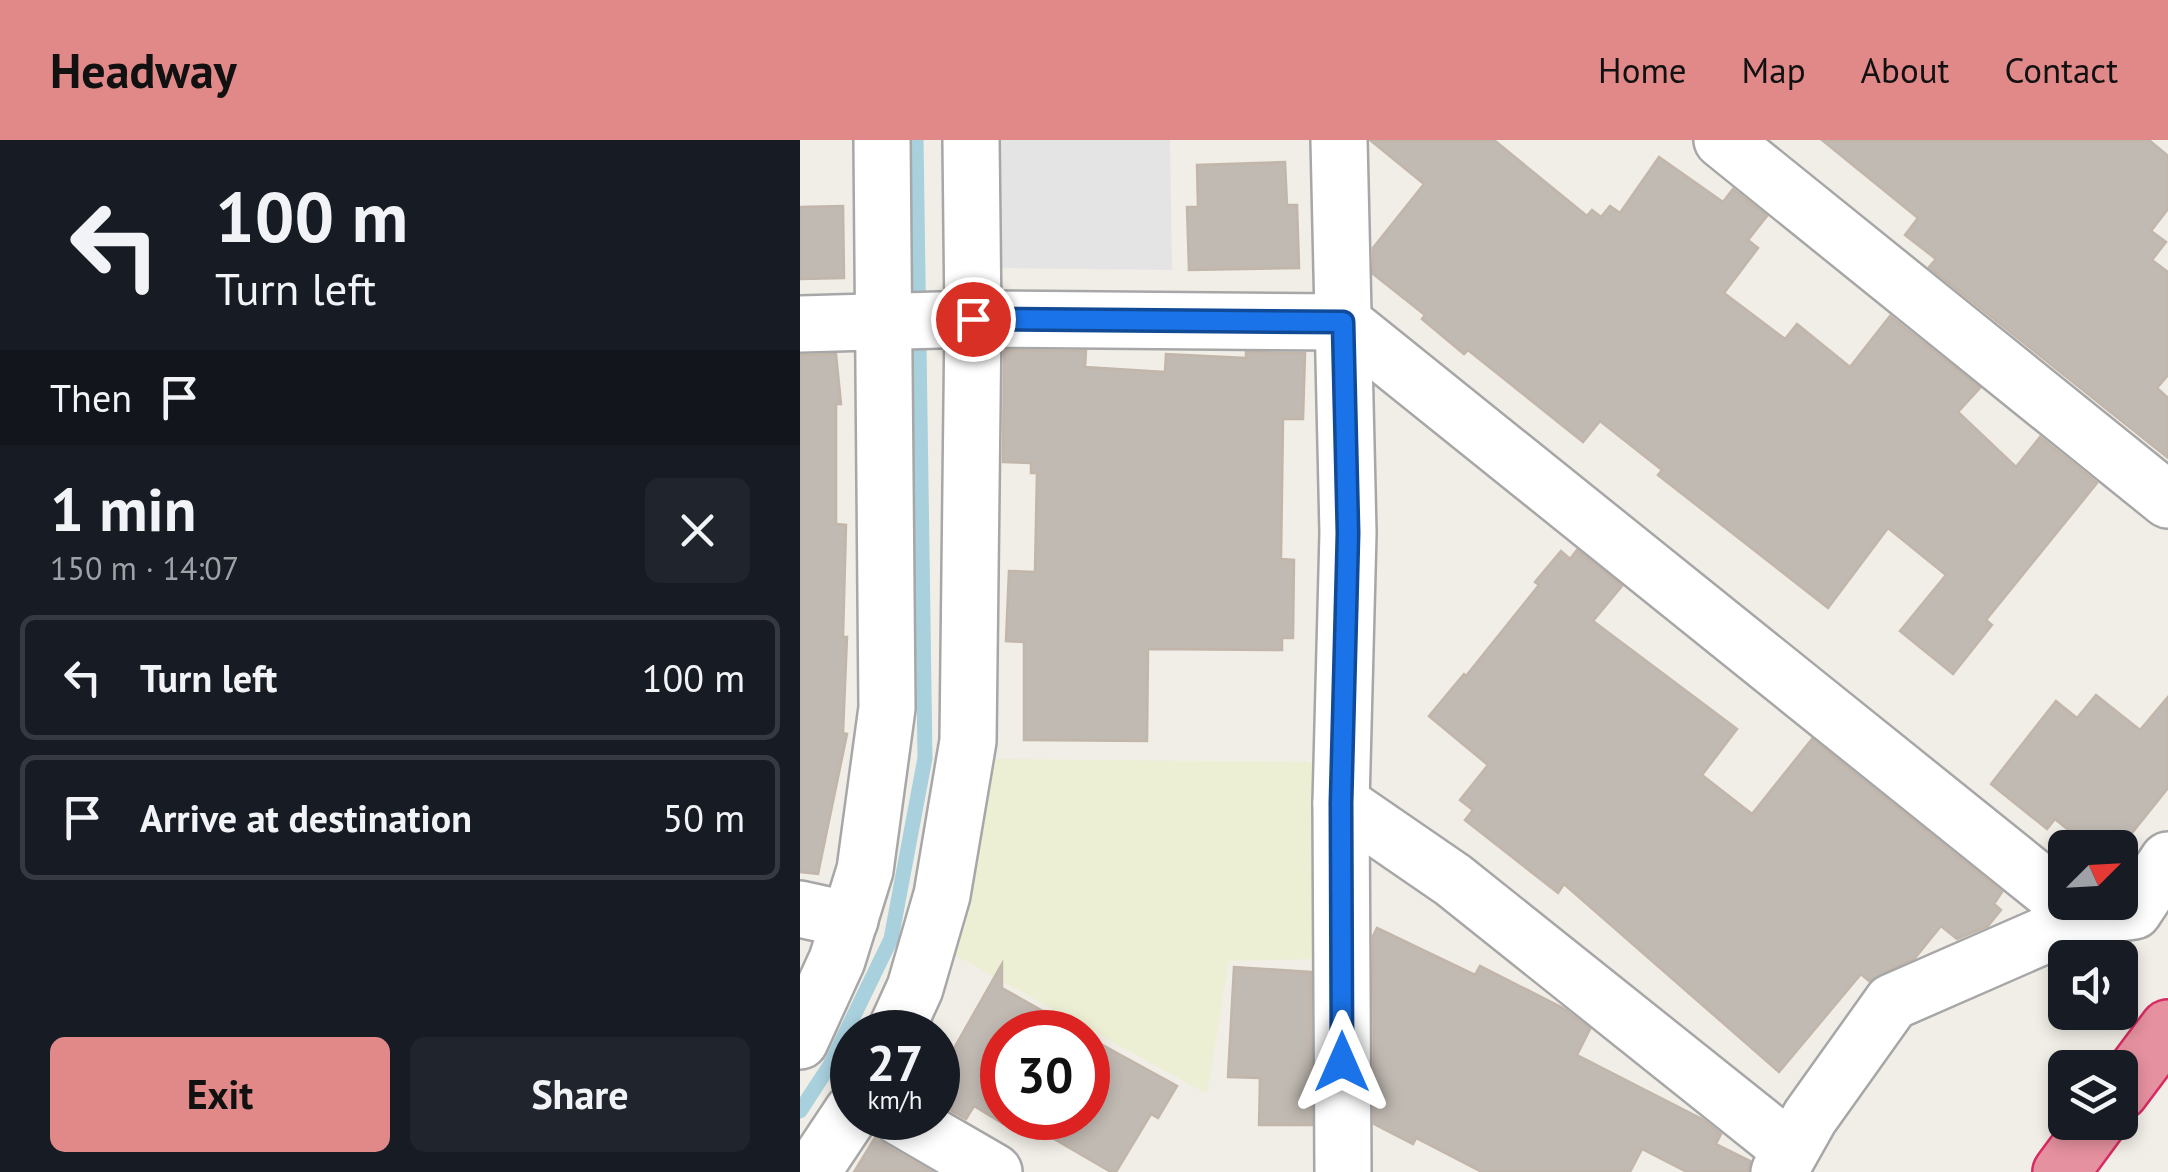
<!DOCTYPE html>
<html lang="en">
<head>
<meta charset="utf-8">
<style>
  :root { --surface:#171b24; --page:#20242c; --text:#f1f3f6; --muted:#9ea1a6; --line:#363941; --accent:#e18989 }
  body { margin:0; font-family:"PT Sans",sans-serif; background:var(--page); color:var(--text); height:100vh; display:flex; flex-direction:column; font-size:38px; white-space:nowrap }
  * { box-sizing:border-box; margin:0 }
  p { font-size:32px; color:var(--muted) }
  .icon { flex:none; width:55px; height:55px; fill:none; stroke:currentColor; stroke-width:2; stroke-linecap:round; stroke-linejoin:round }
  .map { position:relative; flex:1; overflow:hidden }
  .details { display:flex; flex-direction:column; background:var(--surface); width:800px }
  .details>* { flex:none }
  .hud { background:#171b24; color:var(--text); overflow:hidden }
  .needle { width:65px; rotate:66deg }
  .controls { position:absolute; left:1248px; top:690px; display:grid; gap:20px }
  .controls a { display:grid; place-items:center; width:90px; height:90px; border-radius:15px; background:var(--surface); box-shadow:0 5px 15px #0003; font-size:50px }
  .speed { position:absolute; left:30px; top:870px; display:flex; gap:20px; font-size:50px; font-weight:700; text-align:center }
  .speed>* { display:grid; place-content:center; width:130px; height:130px; border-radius:50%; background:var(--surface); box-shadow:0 5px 15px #0003; line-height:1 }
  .speed small { font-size:25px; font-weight:400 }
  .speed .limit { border:15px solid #d22; background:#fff; color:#111 }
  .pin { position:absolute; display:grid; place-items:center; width:85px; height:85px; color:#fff; margin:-42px; border:5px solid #fff; border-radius:50%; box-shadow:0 2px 10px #0007 }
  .me { position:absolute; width:110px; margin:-55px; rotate:0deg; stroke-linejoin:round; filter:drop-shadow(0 0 8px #0008) }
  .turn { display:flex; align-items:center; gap:35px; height:210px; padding:0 50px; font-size:45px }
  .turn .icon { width:130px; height:130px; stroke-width:2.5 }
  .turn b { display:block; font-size:70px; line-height:85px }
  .then { display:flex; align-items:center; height:95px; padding:0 50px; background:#0003; gap:20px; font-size:38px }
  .round { display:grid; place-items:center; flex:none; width:105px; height:105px; border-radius:15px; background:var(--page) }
  .summary { display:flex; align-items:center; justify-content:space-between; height:170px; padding:0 50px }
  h1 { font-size:60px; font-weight:700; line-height:75px }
  .cta { display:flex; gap:20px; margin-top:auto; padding:20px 50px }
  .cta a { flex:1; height:115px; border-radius:15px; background:var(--accent); color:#111; font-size:40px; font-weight:700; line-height:115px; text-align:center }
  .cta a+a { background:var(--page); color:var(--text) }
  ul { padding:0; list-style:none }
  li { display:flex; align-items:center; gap:30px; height:125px; margin:0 20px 15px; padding:0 30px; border:5px solid var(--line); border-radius:15px }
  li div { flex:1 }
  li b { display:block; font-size:38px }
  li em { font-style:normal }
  header { display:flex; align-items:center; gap:60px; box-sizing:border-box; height:140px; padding:0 50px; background:var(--accent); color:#111 }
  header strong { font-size:48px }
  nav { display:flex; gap:55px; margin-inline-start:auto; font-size:35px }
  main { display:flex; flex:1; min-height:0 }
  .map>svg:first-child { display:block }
  .farmland { fill:#ecefd3 }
  .parking { fill:#e4e4e4 }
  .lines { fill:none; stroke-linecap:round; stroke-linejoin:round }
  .stream { stroke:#a8d0dd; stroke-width:15 }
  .building { fill:#c1bab3; stroke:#c2b5a9; stroke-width:2.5 }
  .street-casing { stroke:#a7a7a7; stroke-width:60 }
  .highway-casing { stroke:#d82a63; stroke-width:60 }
  .street { stroke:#fff; stroke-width:55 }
  .highway { stroke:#e6919f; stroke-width:55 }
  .route-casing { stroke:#114b97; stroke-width:25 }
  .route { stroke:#1a73e8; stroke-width:18 }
</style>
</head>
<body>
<header>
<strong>Headway</strong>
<nav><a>Home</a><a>Map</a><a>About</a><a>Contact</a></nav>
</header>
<main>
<section class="details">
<div class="hud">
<div class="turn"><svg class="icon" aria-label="left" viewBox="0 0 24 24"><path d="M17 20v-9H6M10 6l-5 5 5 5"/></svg><div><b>100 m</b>Turn left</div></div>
<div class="then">Then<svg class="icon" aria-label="arrive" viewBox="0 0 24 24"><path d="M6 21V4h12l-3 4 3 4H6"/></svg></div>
</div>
<div class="summary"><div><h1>1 min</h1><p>150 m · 14:07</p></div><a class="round"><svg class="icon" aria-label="close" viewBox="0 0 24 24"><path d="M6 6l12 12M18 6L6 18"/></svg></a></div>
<ul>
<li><svg class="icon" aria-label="left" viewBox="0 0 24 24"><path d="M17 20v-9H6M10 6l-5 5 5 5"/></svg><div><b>Turn left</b></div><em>100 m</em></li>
<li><svg class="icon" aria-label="arrive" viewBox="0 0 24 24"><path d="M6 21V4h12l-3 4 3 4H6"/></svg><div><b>Arrive at destination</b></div><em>50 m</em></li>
</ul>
<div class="cta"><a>Exit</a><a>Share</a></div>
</section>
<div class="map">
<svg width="1368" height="1032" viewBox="0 0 1368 1032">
  <rect width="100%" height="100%" fill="#f1eee7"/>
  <polygon class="farmland" points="188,619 515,622 519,819 429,821 407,954 151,813 170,755 181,691"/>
  <polygon class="parking" points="187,0 370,0 372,130 188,128"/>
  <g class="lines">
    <polyline class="stream" points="0,971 30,925 91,799 125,618 116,0"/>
  </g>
  <g class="building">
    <polygon points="570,0 694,0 787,76 792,70 801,77 810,66 820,73 859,17 923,62 933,49 967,76 948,100 958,108 924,153 985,199 997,184 1050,227 1090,176 1180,248 1158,272 1216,327 1240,297 1297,343 1186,480 1192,485 1153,534 1100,491 1146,435 1088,388 1028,468 858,335 862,330 800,281 783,302 668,210 664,214 622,179 625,175 573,134 573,108 624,44"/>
    <polygon points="1022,0 1349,0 1368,16 1368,69 1351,91 1366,102 1352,120 1368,132 1368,235 1357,248 1368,258 1368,318 1129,127 1136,119 1105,95 1118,78"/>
    <polygon points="485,22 487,65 497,65 499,128 389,130 387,67 398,67 397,25"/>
    <polygon points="43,66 44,138 0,139 0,67"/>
    <polygon points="204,210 286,211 285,227 365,232 366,214 446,218 446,212 505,213 503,279 483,279 481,419 494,420 493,498 482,498 482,510 348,509 347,601 224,600 224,502 206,501 209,431 235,432 237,333 231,333 231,323 203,322"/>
    <polygon points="36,214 41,264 36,264 36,384 46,385 43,497 47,497 43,593 47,594 18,734 0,732 0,215"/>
    <polygon points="777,410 822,446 793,481 937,589 902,635 952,674 1012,599 1202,752 1194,764 1201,770 1188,786 1157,799 1141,786 1115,818 1069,841 1061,834 979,932 764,744 758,753 665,680 673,670 660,660 688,625 629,576 664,534 666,536 739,445 735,442 761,411 770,419"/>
    <polygon points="1296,555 1340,590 1368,557 1368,648 1320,708 1290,708 1255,679 1247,689 1191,644 1256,561 1277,578"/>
    <polygon points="577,788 675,835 680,826 763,868 790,889 777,915 902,979 921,994 916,1004 950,1021 948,1032 887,1032 842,1009 830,1032 682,1032 616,998 613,1004 574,984 573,796"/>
    <polygon points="202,824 202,848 280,892 202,892 202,983 174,966 166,979 138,963 138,900 153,910"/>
    <polygon points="434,827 511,832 512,985 459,985 460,938 428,937"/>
    <polygon points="288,897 377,946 358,978 351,974 316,1032 311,1032 218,978 288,978"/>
    <polygon points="76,996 85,1005 132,1032 54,1032"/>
  </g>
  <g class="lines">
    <defs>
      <g id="street">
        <polyline points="539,0 548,393 541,663 543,1032"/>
        <polyline points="922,0 1368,360"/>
        <polyline points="0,184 173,179 543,182 1284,778"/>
        <polyline points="541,663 653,740 991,1010"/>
        <polyline points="0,769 50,780"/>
        <polyline points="95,892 115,848 142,755 168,601 173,179 171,0"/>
        <polyline points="0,901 37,820 65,730 87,568 82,0"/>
        <polyline points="101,978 194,1032"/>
        <polyline points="12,1032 52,972"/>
        <polyline points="979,1032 1010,977 1092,862 1284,778 1334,771 1368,720"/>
      </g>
      <g id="highway">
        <polyline points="1320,952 1368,888"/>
        <polyline points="1261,1032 1298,982"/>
      </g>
    </defs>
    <use href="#street" class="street-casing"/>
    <use href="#highway" class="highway-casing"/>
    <use href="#street" class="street"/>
    <use href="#highway" class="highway"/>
  </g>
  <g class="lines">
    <defs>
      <polyline id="route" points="173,179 543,182 548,393 541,663 542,922"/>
    </defs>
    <use href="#route" class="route-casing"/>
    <use href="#route" class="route"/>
  </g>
</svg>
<div class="controls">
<a><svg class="needle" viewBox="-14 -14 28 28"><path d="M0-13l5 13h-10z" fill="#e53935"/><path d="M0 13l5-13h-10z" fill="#9ea1a6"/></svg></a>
<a><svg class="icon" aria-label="sound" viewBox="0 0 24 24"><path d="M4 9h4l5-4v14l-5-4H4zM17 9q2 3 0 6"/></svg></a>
<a><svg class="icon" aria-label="layers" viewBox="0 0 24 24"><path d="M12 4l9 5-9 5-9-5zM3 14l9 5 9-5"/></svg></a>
</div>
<div class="speed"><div>27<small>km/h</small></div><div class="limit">30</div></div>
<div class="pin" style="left:173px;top:179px;background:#d93025"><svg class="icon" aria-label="arrive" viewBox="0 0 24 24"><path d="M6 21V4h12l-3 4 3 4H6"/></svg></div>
<svg class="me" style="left:542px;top:922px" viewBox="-20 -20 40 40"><path d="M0-17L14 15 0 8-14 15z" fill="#1a73e8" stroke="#fff" stroke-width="4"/></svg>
</div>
</main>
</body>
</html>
